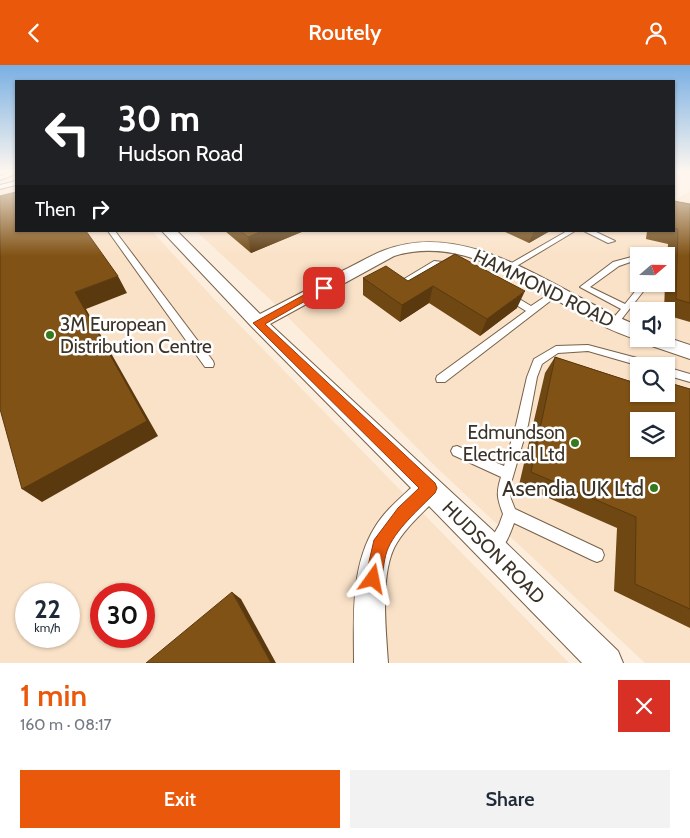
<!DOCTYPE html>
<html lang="en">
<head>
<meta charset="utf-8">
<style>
  :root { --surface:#fff; --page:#f2f2f3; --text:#1f2937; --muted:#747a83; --accent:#ea580c }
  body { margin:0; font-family:Cabin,sans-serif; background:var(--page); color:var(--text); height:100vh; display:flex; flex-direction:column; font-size:19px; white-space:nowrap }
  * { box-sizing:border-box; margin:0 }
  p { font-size:16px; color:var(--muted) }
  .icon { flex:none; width:28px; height:28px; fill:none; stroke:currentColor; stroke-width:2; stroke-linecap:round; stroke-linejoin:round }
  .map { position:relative; height:598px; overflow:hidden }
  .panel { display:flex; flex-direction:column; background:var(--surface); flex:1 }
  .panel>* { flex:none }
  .guide { position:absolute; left:15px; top:15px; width:660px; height:152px; border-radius:0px; box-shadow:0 1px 4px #0004; background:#202124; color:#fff; overflow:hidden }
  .needle { width:32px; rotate:70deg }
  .buttons { position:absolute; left:630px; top:182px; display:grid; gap:10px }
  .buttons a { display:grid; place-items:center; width:45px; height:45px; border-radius:0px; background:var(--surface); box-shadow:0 1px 4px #0004; font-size:25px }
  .speed { position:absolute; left:15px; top:518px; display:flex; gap:10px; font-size:25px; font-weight:700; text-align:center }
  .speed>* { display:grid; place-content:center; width:65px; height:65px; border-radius:50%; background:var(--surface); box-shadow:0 1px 4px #0004; line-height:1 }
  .speed small { font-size:12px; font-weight:400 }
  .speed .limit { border:8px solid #d22; background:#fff; color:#111 }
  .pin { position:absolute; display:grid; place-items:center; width:42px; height:42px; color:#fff; margin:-21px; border-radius:10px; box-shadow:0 2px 8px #0006 }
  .me { position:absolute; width:55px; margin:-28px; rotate:12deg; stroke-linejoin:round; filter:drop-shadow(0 0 4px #0008) }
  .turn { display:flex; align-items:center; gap:18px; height:105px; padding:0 20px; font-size:22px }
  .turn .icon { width:65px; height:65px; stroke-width:2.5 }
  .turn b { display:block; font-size:35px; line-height:42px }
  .then { display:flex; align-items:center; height:48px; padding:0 20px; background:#0003; gap:10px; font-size:19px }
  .round { display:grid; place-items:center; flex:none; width:52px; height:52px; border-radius:0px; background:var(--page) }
  .overview { display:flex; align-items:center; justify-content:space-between; height:85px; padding:0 20px }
  h1 { font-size:30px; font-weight:600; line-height:38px; color:var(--accent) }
  .action { display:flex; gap:10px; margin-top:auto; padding:10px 20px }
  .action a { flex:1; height:58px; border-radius:0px; background:var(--accent); color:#fff; font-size:20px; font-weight:600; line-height:58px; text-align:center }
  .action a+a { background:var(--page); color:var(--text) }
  header { display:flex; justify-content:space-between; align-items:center; height:65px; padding:0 20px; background:var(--accent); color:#fff; font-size:22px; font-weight:600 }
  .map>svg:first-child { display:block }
  .built { fill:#fae2c8; fill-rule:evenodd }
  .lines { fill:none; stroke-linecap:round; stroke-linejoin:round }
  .lane-casing { stroke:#77614a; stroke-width:2 }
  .street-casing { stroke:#77614a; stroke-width:2 }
  .lane { fill:#fff; fill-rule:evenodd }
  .street { fill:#fff; fill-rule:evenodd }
  .wall { fill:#6e4712 }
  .shaded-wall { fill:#5a390f }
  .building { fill:#805215; stroke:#5a390f; fill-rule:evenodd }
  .route { fill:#ea580c; stroke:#983908 }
  .poi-dot { fill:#357b1e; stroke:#fff; stroke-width:2 }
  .labels { text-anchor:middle; stroke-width:5; stroke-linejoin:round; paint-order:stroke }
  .street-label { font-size:19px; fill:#3c3328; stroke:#fff }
  .poi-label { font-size:19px; fill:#3c3328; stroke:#fff; text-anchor:start }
  .near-poi-label { font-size:22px; fill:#3c3328; stroke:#fff; text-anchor:end }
</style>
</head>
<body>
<header><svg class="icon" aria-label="back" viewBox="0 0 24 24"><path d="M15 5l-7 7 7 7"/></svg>Routely<svg class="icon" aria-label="person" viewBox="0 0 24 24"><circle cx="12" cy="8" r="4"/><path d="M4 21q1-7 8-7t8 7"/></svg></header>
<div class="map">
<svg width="690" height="598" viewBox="0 0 690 598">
  <rect width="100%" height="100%" fill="#fceddd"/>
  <g class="built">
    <path d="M0,107H16V166H152L214,234L569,598H0ZM26,529H69V571H26ZM101,529H144V571H101Z"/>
    <path d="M690,126V598H645L435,401L272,236L196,166H674V136ZM639,191H666V219H639ZM639,246H666V274H639ZM639,301H666V329H639ZM639,356H666V384H639Z"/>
  </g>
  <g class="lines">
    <defs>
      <g id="lane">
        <polygon points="11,107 16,107 16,109 0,115 0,111"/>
        <polygon points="16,116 16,120 0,124 0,120"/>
        <polygon points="108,166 115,166 213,296 214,299 213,302 205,302"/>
        <polygon points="567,166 575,166 510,205 504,205 503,203"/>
        <polygon points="584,166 594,166 615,176 608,178"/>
        <polygon points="639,190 642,191 639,191 639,194 619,201 590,222 625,239 641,219 649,219 617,260 611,260 609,258 621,244 580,222 613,197"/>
        <polygon points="434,196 452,198 456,200 452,202 438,200 406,219 400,219 399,217"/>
        <polygon points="555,225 559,228 558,230 445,317 437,317 436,314 437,311 526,246 505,233 505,229 511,229 531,241"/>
        <path d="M588,280L652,297L656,298L657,301H640L588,286L558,288L542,299L537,312L528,360L509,425L511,434L515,444L602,485L604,490L602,495L597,497L592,495L514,458C510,469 504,486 493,490L488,488L486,483L499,460L503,449C497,433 496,428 501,412L453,390L451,386L453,382L457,381L504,401L516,360L527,312L534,294L556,281Z"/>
        <polygon points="666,302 690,309 690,317 666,310"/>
      </g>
      <g id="street">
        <path d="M162,166H177L260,249C288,235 316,220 344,205C357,199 371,190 385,185C472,152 560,230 639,261V274H642L639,275C557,251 484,164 394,191L270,259L502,474L618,586L623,598H582L429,441C417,453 402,467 394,483C380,513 386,565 388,598H354C354,554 350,502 375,462C384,447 398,435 411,423L252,262Z"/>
        <polygon points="666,272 690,280 690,294 646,279 644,274 666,274"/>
      </g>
    </defs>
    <use href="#lane" class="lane-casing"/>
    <use href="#street" class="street-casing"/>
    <use href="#lane" class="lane"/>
    <use href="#street" class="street"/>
  </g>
  <g class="wall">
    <polygon points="674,136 690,139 690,257 666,250 666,246 664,246 665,219 666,219 668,179 646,174 647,166 674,166"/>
    <polygon points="225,166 304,166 251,188"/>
    <polygon points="503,166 550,166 529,178"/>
    <polygon points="455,189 517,243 480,271 429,238 400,257 363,230 363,213 408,216"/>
    <polygon points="555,292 630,316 639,308 690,324 690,563 614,526 617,463 519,420 545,308"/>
  </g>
  <g class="shaded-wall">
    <polygon points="262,166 304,166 251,188 248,172"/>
    <polygon points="534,166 550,166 529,178"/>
    <polygon points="118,211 127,228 86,244 158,371 42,437 22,424 75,227"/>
    <polygon points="433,221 429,238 400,257 402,240"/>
    <polygon points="525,226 517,243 480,271 487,254"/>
    <polygon points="232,527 241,534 276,598 271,598"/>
  </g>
  <g class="building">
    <polygon points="16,127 16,166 86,166 118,211 75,227 147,356 22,424 0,344 0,131"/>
    <polygon points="674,136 690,139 690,238 676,234 678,164 674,163"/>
    <polygon points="240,166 262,166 248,172"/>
    <polygon points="455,189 525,226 487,254 433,221 402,240 363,213 386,201 408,216"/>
    <path d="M555,292L638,319L639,308V329H666V317L690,324V544L635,519L636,452L531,407ZM639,356H666V384H639Z"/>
    <polygon points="232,527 271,598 146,598"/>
  </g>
  <linearGradient id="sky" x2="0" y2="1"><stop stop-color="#79afe3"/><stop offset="0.56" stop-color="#fef7f0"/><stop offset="1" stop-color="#fef7f0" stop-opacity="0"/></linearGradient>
  <rect width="690" height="191" fill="url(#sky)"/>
  <path class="route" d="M320,221L328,223L265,259L435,418L437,423L435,428C420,443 394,466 387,486C383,497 384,509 379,520L373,523L367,520L365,514L374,475L398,443L419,423L253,258Z"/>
  <g class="poi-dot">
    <circle cx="50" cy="270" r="5"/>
    <circle cx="575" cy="378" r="5"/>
    <circle cx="654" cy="423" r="5"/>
  </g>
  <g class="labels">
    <g class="street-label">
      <text transform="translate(544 223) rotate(26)" y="7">HAMMOND ROAD</text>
      <text transform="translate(494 487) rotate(45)" y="7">HUDSON ROAD</text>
    </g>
    <g class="poi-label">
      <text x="60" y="266">3M European<tspan x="60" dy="22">Distribution Centre</tspan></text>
      <text x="565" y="374" text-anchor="end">Edmundson<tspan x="565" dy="22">Electrical Ltd</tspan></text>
    </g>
    <g class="near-poi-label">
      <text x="644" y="431">Asendia UK Ltd</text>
    </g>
  </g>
</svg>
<div class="buttons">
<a><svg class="needle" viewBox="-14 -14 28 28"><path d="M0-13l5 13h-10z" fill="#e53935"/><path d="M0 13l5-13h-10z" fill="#747a83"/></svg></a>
<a><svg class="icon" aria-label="sound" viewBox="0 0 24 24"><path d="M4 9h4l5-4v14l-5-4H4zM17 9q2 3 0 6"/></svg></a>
<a><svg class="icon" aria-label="search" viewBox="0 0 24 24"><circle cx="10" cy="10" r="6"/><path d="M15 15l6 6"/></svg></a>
<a><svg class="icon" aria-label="layers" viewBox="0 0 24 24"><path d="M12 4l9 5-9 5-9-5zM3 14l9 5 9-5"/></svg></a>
</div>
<div class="speed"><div>22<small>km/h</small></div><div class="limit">30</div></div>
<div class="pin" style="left:324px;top:223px;background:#d93025"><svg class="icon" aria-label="arrive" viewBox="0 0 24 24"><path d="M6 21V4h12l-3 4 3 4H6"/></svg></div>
<svg class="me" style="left:373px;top:514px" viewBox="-20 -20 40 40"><path d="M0-17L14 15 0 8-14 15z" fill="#ea580c" stroke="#fff" stroke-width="4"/></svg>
<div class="guide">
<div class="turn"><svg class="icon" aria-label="left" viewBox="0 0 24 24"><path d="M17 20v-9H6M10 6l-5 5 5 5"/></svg><div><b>30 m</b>Hudson Road</div></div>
<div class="then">Then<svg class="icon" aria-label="right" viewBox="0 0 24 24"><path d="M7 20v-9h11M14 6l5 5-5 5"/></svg></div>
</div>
</div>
<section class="panel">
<div class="overview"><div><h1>1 min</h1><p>160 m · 08:17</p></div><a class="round" style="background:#d93025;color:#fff"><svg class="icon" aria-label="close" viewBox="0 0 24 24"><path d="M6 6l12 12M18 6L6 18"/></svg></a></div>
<div class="action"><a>Exit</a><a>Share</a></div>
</section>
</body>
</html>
